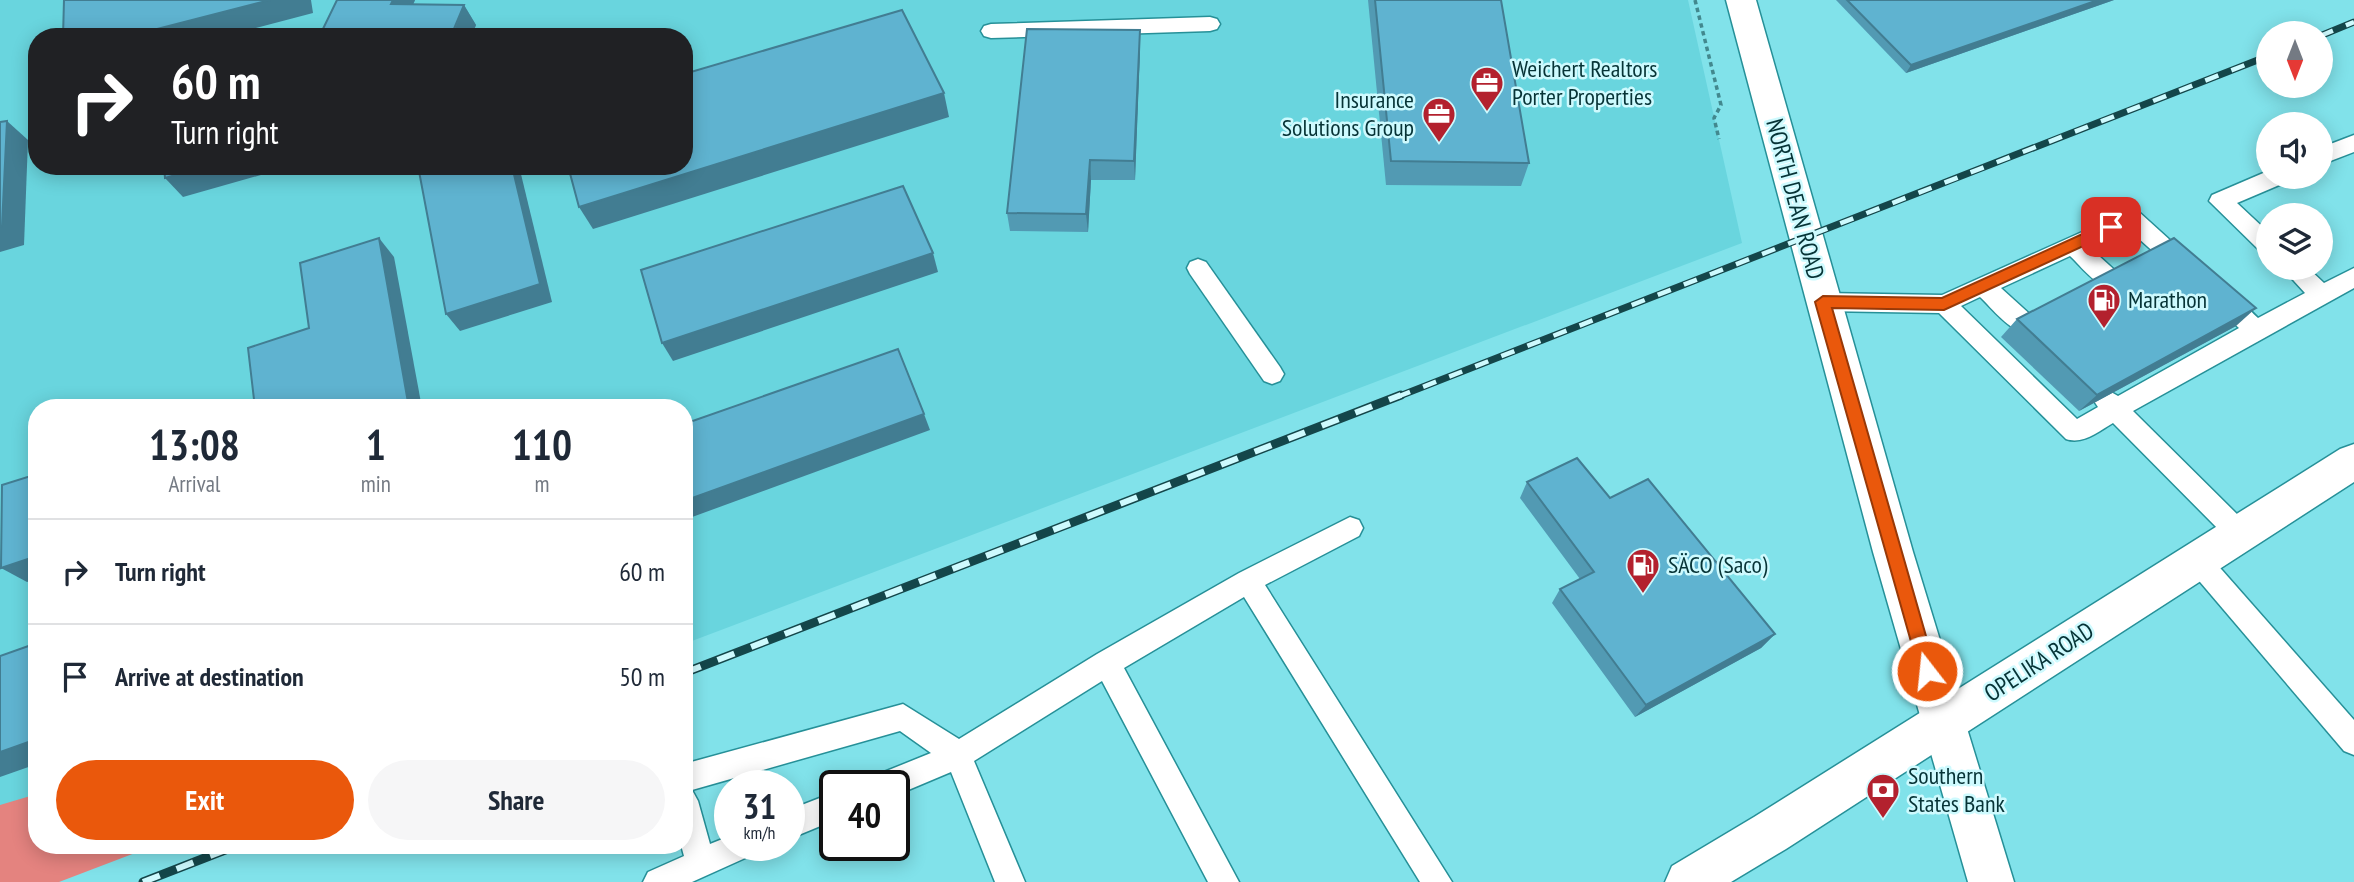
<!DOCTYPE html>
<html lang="en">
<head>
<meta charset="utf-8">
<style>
  :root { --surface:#fff; --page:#f6f6f7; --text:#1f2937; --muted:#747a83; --line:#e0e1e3; --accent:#ea580c }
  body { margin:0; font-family:"PT Sans Narrow",sans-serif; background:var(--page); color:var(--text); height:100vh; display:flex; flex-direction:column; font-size:26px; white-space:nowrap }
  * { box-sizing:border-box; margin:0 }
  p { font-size:23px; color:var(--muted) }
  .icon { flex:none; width:38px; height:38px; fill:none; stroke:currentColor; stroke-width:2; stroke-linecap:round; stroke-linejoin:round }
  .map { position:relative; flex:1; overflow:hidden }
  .panel { position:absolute; left:28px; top:399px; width:665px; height:455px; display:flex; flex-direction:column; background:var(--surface); border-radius:28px; box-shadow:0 4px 18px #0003 }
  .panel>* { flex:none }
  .hud { position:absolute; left:28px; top:28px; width:665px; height:147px; border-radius:28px; box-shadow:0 4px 18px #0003; background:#202124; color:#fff; overflow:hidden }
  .needle { width:46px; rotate:180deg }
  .fabs { position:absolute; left:2256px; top:21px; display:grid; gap:14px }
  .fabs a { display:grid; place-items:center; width:77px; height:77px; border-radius:50%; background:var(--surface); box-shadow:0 4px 18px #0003; font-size:35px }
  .speed { position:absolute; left:714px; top:770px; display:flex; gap:14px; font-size:35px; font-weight:700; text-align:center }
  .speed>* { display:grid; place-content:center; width:91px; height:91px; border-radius:50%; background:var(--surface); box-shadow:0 4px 18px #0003; line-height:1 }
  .speed small { font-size:18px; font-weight:400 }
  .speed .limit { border:4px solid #111; border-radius:10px; background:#fff; color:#111 }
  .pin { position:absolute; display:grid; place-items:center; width:60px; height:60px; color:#fff; margin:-30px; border-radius:14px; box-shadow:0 4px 10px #0006 }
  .me { position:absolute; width:77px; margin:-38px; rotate:344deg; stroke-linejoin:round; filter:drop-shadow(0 0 5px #0008) }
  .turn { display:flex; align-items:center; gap:24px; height:147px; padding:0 28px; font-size:32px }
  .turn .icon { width:91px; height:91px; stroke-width:2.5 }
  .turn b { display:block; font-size:49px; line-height:60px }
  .eta { display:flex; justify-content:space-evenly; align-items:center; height:119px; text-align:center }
  .eta b { font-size:42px; font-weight:800; line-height:49px }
  .button { display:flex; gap:14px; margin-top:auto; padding:14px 28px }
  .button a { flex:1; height:80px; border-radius:42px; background:var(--accent); color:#fff; font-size:28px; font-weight:800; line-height:80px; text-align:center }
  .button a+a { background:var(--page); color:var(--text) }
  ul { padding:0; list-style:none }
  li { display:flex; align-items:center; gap:21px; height:105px; padding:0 28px; border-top:2px solid var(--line) }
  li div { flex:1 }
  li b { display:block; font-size:26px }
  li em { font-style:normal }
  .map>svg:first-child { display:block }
  .built { fill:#69d5de; fill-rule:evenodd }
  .green { fill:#e4837f }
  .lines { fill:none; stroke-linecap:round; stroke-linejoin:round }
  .lane-casing { stroke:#269098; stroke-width:3 }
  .secondary-casing { stroke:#269098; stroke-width:3 }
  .primary-casing { stroke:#269098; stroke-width:3 }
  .path { stroke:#42888e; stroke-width:3.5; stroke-dasharray:4.5 3.5; stroke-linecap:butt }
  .lane { fill:#fff; fill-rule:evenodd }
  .secondary { fill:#fff; fill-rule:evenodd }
  .primary { fill:#fff; fill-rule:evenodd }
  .rail-far1-casing { stroke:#14464a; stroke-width:7 }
  .rail-casing { stroke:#14464a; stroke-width:9 }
  .rail-far1 { stroke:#cefafe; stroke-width:4.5; stroke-dasharray:14; stroke-linecap:butt }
  .rail { stroke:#cefafe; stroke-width:6; stroke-dasharray:18; stroke-linecap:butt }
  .wall { fill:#529ab3 }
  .shaded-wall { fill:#427d92 }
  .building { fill:#5fb3d0; stroke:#427d92; stroke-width:2 }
  .route { fill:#ea580c; stroke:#983908; stroke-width:2 }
  .labels { text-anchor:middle; stroke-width:5; stroke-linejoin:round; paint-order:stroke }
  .poi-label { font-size:24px; fill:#063336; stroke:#cefafe; text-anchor:start }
  .street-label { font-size:24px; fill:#063336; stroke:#cefafe }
</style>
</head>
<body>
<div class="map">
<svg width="2354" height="882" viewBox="0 0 2354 882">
  <rect width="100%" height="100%" fill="#81e2ea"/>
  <path class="built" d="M0,0H1688L1742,243L684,644V408H37V845L0,882ZM37,37H684V166H37Z"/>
  <polygon class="green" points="37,794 37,845 156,845 59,882 0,882 0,805"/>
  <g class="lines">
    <defs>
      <g id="lane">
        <polygon points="1210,17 1217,19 1220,24 1217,29 1210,31 991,38 984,36 981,31 984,26 991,24"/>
        <polygon points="2354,135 2354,152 2320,165 2320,148"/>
        <polygon points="2268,171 2268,177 2287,177 2284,183 2237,203 2268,232 2268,254 2260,251 2209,201 2212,195"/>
        <path d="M2131,210L2139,212L2192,260L2195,266L2192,272L2184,275L2176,272L2128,229L2089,247L2119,274L2122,280L2119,286C2100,293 2083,268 2070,256L2001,288L2033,317L2037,324L2033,331C2013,337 1994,310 1980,297L1961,306L2077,419L2098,407L2092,398L2096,391L2104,388L2118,396L2239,328L2211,303L2208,297L2211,291C2229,284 2245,306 2258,318L2305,293L2282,268H2308L2324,283L2354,268V288L2133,411L2249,526L2253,534L2249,542L2240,545L2231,542L2113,423C2099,431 2083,445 2066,439L1939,313L1823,311L1815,309L1812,302L1815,295L1823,293L1942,295Z"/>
        <polygon points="1198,259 1206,262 1280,367 1284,374 1280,381 1272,384 1264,381 1190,274 1187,268 1190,262"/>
        <polygon points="1350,517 1359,520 1363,528 1359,536 1265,585 1452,882 1420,882 1244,597 1124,668 1239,882 1208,882 1102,681 974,761 1025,882 995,882 951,772 894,796 894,786 870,786 874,776 931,753 900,731 692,790 698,801 710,844 730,836 730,845 756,845 752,855 692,882 643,882 648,872 684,856 681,845 684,845 684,764 903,704 959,739 1097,654 1239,573"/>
        <polygon points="2198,549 2207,553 2354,720 2354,755 2344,751 2189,569 2185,561 2189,553"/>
        <polygon points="835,792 835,820 789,839 789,810"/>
      </g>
      <polygon id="secondary" points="1726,0 1756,0 1913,552 2014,882 1968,882 1873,552"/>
      <polygon id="primary" points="2354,444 2354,482 1786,849 1731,882 1665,882 1672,866 1754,817 2340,449"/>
    </defs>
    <use href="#lane" class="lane-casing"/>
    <use href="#secondary" class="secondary-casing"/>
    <use href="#primary" class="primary-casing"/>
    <polyline class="path" points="1695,0 1721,105 1714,118 1719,139"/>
    <use href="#lane" class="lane"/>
    <use href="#secondary" class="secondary"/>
    <use href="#primary" class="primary"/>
    <defs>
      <g id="rail-far1">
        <polyline points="2320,36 2354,22"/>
        <polyline points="1397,397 2268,56"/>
      </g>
      <g id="rail">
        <polyline points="684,673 1401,395"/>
        <polyline points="143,882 238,845"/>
      </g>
    </defs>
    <use href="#rail-far1" class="rail-far1-casing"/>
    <use href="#rail" class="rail-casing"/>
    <use href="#rail-far1" class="rail-far1"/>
    <use href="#rail" class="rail"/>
  </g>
  <g class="wall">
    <polygon points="337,0 415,0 413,5 464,5 476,25 471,37 321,37 320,35"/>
    <polygon points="1368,0 1501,0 1529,163 1521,186 1386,185"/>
    <polygon points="1836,0 2114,0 1906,73"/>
    <polygon points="1140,30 1140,50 1135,180 1091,180 1088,232 1010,231 1007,213"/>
    <polygon points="2017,319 2236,326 2079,411 2001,337"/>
    <polygon points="1527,482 1610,498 1775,634 1761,648 1635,717 1552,603 1560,589 1580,579 1520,498"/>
  </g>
  <g class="shaded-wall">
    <polygon points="270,0 311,0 313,13 221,37 126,37"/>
    <polygon points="393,0 415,0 404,24 391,4"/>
    <polygon points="2098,0 2114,0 1906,73 1911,65"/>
    <polygon points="464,5 476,25 471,37 452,37"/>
    <polygon points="1140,30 1140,50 1135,180 1134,161"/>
    <polygon points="944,93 949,117 593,229 579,207"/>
    <polygon points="7,121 28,140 24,245 0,252 0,227"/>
    <polygon points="1090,160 1091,180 1088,232 1086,214"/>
    <polygon points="207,166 289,166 289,167 183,197 165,178"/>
    <polygon points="512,166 519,166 552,302 460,331 446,314"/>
    <polygon points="379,238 394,257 422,408 409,408"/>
    <polygon points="933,253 938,272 673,361 662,343"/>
    <polygon points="2256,308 2236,326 2079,411 2097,395"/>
    <polygon points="924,414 930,430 684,520 684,501"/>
    <polygon points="37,556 37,579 27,582 1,568"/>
    <polygon points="1775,634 1761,648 1635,717 1646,705"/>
    <polygon points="37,739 37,764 0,777 0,752"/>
  </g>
  <g class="building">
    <polygon points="64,0 270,0 126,37 63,37"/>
    <polygon points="337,0 393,0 391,4 464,5 451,36 320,35"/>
    <polygon points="1375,0 1501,0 1529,163 1391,161"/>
    <polygon points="1847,0 2098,0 1911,65"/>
    <polygon points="902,10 944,93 579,207 568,166 684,166 684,74"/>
    <polygon points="1027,29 1140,30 1134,161 1090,160 1086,214 1007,213"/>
    <polygon points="259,31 259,37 238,37"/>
    <polygon points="7,121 2,226 0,227 0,122"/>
    <polygon points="164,166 207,166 165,178"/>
    <polygon points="418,166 512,166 540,284 446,314"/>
    <polygon points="903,186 933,253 662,343 641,270"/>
    <polygon points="379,238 409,408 255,408 248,348 309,328 300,263"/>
    <polygon points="2174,238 2256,308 2097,395 2017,319"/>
    <polygon points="898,349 924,414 684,501 684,424"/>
    <polygon points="1577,458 1610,498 1648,479 1775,634 1646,705 1560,589 1594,572 1527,482"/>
    <polygon points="37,474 37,556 1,568 2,485"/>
    <polygon points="37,643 37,739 0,752 0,656"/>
  </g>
  <polygon class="route" points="2111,221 2118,227 2116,231 1944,310 1832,308 1936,671 1933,677 1927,679 1921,677 1815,302 1823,296 1942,298"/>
  <defs>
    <symbol id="office-pin" viewBox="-11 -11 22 30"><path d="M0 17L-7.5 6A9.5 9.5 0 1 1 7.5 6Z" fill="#b3212e" stroke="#cefafe"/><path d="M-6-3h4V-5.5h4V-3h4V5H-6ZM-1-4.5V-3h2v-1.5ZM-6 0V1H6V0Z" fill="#fff"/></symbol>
    <symbol id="fuel-pin" viewBox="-11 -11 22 30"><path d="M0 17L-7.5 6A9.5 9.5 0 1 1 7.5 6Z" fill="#b3212e" stroke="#cefafe"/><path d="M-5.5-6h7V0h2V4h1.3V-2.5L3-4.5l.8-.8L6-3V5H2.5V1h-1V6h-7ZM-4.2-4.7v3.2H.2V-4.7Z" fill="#fff"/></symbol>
    <symbol id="bank-pin" viewBox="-11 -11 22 30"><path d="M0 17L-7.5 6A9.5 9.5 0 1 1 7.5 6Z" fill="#b3212e" stroke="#cefafe"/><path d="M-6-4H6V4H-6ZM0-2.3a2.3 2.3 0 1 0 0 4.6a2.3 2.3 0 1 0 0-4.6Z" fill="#fff"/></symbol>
  </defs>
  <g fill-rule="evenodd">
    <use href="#office-pin" x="1468" y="64" width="38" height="52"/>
    <use href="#office-pin" x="1420" y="95" width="38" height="52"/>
    <use href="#fuel-pin" x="2085" y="281" width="38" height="52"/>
    <use href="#fuel-pin" x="1624" y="546" width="38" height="52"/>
    <use href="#bank-pin" x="1864" y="771" width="38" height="52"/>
  </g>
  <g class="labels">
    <g class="poi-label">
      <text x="1512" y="77">Weichert Realtors<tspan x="1512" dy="28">Porter Properties</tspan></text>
      <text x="1414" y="108" text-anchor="end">Insurance<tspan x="1414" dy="28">Solutions Group</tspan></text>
      <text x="2128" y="308">Marathon</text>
      <text x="1668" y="573">SÄCO (Saco)</text>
      <text x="1908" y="784">Southern<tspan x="1908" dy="28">States Bank</tspan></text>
    </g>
    <g class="street-label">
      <text transform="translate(1795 199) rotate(75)" y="8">NORTH DEAN ROAD</text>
      <text transform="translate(2039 662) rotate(-33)" y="8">OPELIKA ROAD</text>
    </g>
  </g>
</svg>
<div class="fabs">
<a><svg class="needle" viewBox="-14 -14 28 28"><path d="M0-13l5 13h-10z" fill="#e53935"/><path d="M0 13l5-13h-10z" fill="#747a83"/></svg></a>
<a><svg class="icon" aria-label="sound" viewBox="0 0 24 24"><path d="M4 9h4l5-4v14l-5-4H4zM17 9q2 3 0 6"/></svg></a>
<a><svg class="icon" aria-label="layers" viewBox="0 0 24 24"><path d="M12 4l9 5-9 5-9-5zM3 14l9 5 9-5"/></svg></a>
</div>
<div class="speed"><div>31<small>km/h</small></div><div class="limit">40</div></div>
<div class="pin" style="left:2111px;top:227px;background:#d93025"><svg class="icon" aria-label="arrive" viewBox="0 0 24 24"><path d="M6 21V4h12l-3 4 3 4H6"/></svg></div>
<svg class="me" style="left:1927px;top:671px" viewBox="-20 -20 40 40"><circle r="17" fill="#ea580c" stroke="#fff" stroke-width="3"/><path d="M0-11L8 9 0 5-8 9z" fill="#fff"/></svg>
<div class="hud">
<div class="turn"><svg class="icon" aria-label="right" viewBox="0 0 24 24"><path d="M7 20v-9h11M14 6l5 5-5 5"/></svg><div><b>60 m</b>Turn right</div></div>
</div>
<section class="panel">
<div class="eta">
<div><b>13:08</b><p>Arrival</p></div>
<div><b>1</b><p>min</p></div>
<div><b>110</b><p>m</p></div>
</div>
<ul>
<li><svg class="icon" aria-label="right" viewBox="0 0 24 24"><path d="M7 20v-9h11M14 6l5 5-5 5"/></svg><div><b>Turn right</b></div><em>60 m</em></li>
<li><svg class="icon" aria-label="arrive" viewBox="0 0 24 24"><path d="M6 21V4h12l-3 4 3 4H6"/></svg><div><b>Arrive at destination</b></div><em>50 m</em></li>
</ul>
<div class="button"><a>Exit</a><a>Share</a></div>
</section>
</div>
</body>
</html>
